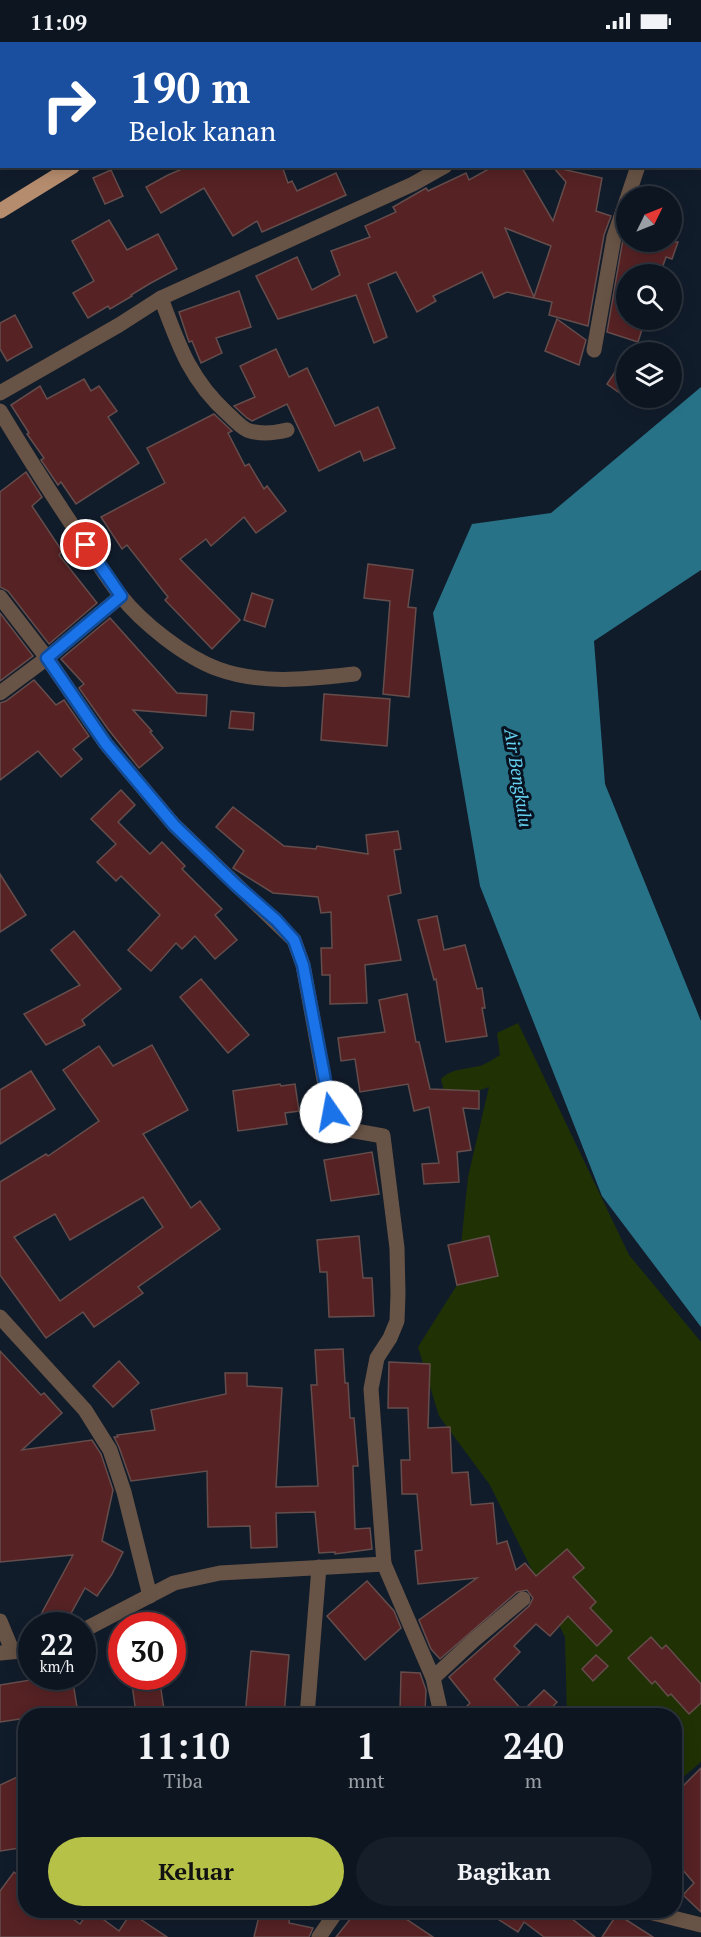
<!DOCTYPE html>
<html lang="id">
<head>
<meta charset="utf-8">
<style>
  :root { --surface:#0d1520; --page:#161e29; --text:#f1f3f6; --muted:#9a9fa5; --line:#2d343e; --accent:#b6c148 }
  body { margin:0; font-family:"PT Serif",serif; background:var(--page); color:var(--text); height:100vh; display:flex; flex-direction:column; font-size:22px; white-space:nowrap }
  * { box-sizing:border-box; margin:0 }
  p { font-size:20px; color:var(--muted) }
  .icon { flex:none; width:33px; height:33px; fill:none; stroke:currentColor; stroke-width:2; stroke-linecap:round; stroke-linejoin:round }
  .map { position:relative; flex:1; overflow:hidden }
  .panel { position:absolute; left:18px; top:1666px; width:664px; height:210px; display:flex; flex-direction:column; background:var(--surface); border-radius:24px; box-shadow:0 3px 15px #0003,0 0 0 2px var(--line) }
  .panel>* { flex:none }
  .hud { position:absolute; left:0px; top:0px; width:702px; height:126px; box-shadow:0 3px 15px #0003,0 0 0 2px var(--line); background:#1a4fa0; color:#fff; overflow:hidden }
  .needle { width:39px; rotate:47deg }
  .fabs { position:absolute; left:616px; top:144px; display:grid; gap:12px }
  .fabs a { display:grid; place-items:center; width:66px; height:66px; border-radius:50%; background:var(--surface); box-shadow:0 3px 15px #0003,0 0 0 2px var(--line); font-size:30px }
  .speed { position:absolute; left:18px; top:1570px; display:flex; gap:12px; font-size:30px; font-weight:700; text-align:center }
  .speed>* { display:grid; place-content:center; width:78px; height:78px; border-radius:50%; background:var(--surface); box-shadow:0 3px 15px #0003,0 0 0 2px var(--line); line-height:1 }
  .speed small { font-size:15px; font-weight:400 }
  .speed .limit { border:9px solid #d22; background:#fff; color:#111 }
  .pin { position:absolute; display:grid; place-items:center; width:51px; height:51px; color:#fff; margin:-26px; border:3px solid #fff; border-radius:50%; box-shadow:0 2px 6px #0007 }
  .me { position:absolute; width:66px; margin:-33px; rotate:348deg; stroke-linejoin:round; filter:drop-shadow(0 0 4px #0008) }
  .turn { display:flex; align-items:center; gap:21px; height:126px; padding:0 30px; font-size:27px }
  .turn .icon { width:78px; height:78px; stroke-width:2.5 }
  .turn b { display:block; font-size:42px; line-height:51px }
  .eta { display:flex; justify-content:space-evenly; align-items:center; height:102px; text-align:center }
  .eta b { font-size:36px; font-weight:700; line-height:42px }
  .button { display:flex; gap:12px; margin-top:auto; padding:12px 30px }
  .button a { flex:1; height:69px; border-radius:36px; background:var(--accent); color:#111; font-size:24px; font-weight:700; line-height:69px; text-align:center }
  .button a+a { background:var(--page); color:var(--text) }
  .status { display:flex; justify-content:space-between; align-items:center; height:42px; padding:0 30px; background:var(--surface); direction:ltr }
  .status svg { height:16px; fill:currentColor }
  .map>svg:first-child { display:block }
  .green { fill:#203204 }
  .water { fill:#287287 }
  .building { fill:#562224; stroke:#654d4c; stroke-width:1.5; fill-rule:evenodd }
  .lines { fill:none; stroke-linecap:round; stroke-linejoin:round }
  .minor { stroke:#685446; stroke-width:15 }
  .major { stroke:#b68c6e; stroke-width:15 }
  .route-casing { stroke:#114b97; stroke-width:15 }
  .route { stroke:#1a73e8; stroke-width:10 }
  .labels { text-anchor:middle; stroke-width:6; stroke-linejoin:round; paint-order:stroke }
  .water-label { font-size:18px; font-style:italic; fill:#67d2f2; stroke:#081321 }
</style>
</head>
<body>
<div class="status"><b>11:09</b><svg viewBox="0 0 49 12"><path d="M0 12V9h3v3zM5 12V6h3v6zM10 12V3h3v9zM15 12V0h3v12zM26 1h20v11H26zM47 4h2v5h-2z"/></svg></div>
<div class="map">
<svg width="701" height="1895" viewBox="0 0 701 1895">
  <rect width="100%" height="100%" fill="#111c2b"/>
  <path class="green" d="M518,981L629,1213L701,1300V1720L675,1742V1674H567L565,1595L490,1443L439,1374L418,1305L457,1243L468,1135L489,1045L464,1054L444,1049L441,1037C453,1025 468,1028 483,1023C489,1020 495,1016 500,1013L497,991Z"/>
  <polygon class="water" points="701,345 701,528 594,599 605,742 701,979 701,1285 602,1154 480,844 433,571 472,482 551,471"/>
  <g class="building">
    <polygon points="189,124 282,124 288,141 292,139 297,149 336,131 346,153 262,190 257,179 233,194 204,146 161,171 146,145 168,133"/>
    <path d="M494,124H521L553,179L566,140L553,125L602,136L596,169L611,174L604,193L588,284L549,273L552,260L507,250L494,256L482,230L433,254L436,259L417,270L396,230L368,242L387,295L374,301L356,253L278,277L256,234L297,215L312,248L340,233L331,209L370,195L365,184L396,170L393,165L426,146L428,149L466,131L469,138ZM505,186L551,204L534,255Z"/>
    <polygon points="111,128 123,154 105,162 93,136"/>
    <polygon points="109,178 127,208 158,192 177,227 149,242 131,253 132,254 110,267 108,264 88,276 73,251 94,239 72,199"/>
    <polygon points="627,187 627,200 678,200 672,217 666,215 660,232 627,232 627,278 645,278 638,300 607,290 623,197"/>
    <polygon points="239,249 251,285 216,296 222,311 201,321 192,299 189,300 179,270"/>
    <polygon points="15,273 32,305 7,319 0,307 0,281"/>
    <polygon points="557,277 586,298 579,323 545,309"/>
    <polygon points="276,307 289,335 307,326 335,384 378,365 395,406 364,419 360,409 319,429 287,362 252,379 247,376 234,364 255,355 240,324"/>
    <polygon points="627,312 627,356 607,342"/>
    <polygon points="84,337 91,349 99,344 117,369 108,375 139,421 76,462 61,440 58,443 41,418 44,416 27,392 29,391 11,363 40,344 47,357"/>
    <polygon points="214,372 232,389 228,391 245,424 249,422 264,447 267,444 286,469 256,491 244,475 211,504 206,497 180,517 240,578 212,607 165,558 168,555 127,503 122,507 101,475 165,441 147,406"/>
    <polygon points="26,430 42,455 32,464 62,509 59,513 97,561 49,602 8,549 0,545 0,450"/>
    <polygon points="368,522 413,528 408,565 416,566 409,655 383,652 390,559 364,556"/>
    <polygon points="252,551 273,558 265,585 244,578"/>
    <polygon points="0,571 33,614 0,639"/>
    <polygon points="110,576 177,651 207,653 206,674 133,668 152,689 150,690 163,706 139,726 108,687 79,646 84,642 61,617"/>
    <polygon points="34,638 56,663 64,658 89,694 73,707 82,717 61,735 38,709 0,738 0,661 6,659"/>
    <polygon points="324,652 390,657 387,704 321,698"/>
    <polygon points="231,669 254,671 253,688 229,686"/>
    <polygon points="121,748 135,763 118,780 150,812 162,800 185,824 182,827 222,867 215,873 237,898 215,917 195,894 182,907 176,901 151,929 128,908 160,873 121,834 116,839 97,820 116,802 91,777"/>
    <polygon points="233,765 284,804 316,807 317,804 368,812 366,793 398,789 401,807 394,808 401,851 388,854 401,918 365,923 367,961 330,962 330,933 322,933 321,906 332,906 331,870 321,871 318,855 273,851 233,826 244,809 216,785"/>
    <polygon points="0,832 26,873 0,890"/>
    <polygon points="437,874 444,908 465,903 477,947 482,946 485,966 482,966 487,994 446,1000 436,937 434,938 418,878"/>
    <polygon points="74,889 121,947 82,978 85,983 46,1003 24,972 80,943 51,908"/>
    <polygon points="201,937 249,993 228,1011 180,955"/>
    <polygon points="407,952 416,1000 419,1000 430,1047 479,1049 479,1067 463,1066 471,1108 457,1110 459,1140 424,1142 422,1122 439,1121 429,1065 414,1069 408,1042 360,1050 355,1017 341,1019 338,996 385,990 379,958"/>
    <path d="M152,1003L188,1068L143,1092L191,1166L200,1159L220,1187L138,1245L143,1251L94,1285L83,1270L46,1296L0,1233V1140L46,1112L48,1114L99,1079L63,1028L99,1004L113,1024ZM143,1155L163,1185L60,1259L14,1195L55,1172L70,1198Z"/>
    <polygon points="31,1029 55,1067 0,1102 0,1048"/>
    <polygon points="280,1042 281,1044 295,1042 299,1069 285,1071 287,1082 238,1089 233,1049"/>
    <polygon points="372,1110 379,1152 331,1159 324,1118"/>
    <polygon points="359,1194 363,1236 372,1236 374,1274 329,1275 327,1230 320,1230 317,1198"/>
    <polygon points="489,1194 498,1234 457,1243 448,1203"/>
    <polygon points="343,1307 345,1341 348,1341 350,1376 354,1376 358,1424 353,1424 355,1487 370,1486 372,1507 335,1512 335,1510 319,1511 315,1470 276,1471 277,1505 251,1506 250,1484 208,1485 207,1429 131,1439 119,1405 114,1395 118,1395 117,1393 155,1388 151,1368 226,1352 225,1331 247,1331 247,1344 282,1346 276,1445 318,1444 311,1343 317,1343 315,1308"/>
    <polygon points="0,1309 41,1353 44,1351 62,1371 22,1408 92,1398 101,1412 113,1448 102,1499 123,1510 112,1532 97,1554 85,1546 64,1584 50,1584 38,1578 73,1513 0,1520"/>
    <polygon points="119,1319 139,1341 113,1365 93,1344"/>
    <polygon points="389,1320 430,1322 428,1386 450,1385 452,1431 468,1430 471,1463 493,1461 497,1502 507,1499 516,1528 525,1521 536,1534 567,1507 584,1526 573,1535 596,1560 590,1566 612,1589 597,1604 568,1574 550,1594 536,1582 514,1604 520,1610 494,1637 523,1669 544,1648 557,1660 544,1674 473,1674 465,1666 470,1661 449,1635 529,1564 533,1556 527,1548 517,1550 440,1617 431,1607 419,1578 477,1536 418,1542 415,1509 422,1508 417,1452 402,1452 401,1418 410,1418 408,1366 388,1366"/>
    <polygon points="367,1539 394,1569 401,1586 365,1618 327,1574"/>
    <polygon points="651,1595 662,1607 666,1603 701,1642 701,1661 689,1672 671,1652 668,1654 655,1639 652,1642 628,1616"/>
    <polygon points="251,1609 289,1613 284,1674 245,1674"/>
    <polygon points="596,1613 608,1624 593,1639 582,1627"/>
    <polygon points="401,1630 420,1631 426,1648 425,1670 400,1669"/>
    <polygon points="36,1635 72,1635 78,1671 61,1674 26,1674 26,1676 0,1680 0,1643 37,1637"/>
    <polygon points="131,1635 159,1635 164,1667 136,1671"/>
    <polygon points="701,1726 701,1870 683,1853 694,1841 675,1819 675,1752"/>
    <polygon points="26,1731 26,1805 0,1809 0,1743"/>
    <polygon points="14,1830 26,1839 26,1869 62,1869 80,1882 89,1869 92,1869 119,1889 131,1871 167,1895 0,1895 0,1849"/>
    <polygon points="265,1869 290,1869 289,1881 313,1886 309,1895 254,1895 259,1874 265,1875"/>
    <polygon points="365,1869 394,1869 433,1895 336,1895 355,1871 361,1876"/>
    <polygon points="485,1869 543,1869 551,1874 555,1869 562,1869 595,1895 544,1895 524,1880 518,1890"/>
    <polygon points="617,1872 653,1895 602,1895"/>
  </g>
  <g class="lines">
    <g class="minor">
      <polyline points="644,2 647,0"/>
      <polyline points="628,154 638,124"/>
      <path d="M161,256C178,302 190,338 228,372C234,377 242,387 250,389C261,392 275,391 287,388"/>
      <polyline points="594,308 614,195 627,157"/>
      <polyline points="0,351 119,283 161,256 413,142 445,124"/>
      <path d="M0,369C26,412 53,455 81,496C94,515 106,535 120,553C142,581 185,615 218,627C262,643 309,637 354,632"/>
      <polyline points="0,555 47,616 106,702 174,783 294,898 303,923 327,1054 335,1077 344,1087 383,1094 397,1206 398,1252 397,1279 390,1296 377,1316 371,1347 384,1522 220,1531 174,1541 82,1589"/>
      <polyline points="0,651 47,616 121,554"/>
      <polyline points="0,1275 85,1368 110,1408 124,1450 150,1554"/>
      <polyline points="384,1522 433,1636 440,1667 440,1674"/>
      <polyline points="0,1579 12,1608"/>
      <polyline points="0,1611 32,1608"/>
      <polyline points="433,1636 474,1598 523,1557"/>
      <polyline points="307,1674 319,1525"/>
      <polyline points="645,1869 701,1883"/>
      <polyline points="319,1895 337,1869"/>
    </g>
    <g class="major">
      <polyline points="262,2 264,0"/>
      <polyline points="0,169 73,124"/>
    </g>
  </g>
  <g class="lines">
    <defs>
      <polyline id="route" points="86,503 121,554 47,616 106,702 174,783 236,843 276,878 294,898 303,923 331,1070"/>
    </defs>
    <use href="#route" class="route-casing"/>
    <use href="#route" class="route"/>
  </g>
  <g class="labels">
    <g class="water-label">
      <text transform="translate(518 736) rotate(81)" y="6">Air Bengkulu</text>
    </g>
  </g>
</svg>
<div class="fabs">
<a><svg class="needle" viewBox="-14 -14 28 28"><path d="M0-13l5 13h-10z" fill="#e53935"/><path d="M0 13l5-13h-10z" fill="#9a9fa5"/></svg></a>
<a><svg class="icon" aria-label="search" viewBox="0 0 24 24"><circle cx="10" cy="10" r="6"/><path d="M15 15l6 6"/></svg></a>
<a><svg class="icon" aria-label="layers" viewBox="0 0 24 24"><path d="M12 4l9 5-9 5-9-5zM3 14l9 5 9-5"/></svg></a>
</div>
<div class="speed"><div>22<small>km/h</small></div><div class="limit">30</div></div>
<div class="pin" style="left:86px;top:503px;background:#d93025"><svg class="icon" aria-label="arrive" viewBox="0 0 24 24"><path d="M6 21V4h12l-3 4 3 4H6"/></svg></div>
<svg class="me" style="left:331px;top:1070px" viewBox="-20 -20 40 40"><circle r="19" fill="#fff"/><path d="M0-13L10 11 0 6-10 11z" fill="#1a73e8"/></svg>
<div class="hud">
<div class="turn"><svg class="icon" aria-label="right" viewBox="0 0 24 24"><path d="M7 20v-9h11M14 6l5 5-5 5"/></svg><div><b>190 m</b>Belok kanan</div></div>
</div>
<section class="panel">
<div class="eta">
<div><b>11:10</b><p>Tiba</p></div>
<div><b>1</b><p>mnt</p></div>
<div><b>240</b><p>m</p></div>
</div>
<div class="button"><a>Keluar</a><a>Bagikan</a></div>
</section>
</div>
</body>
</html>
